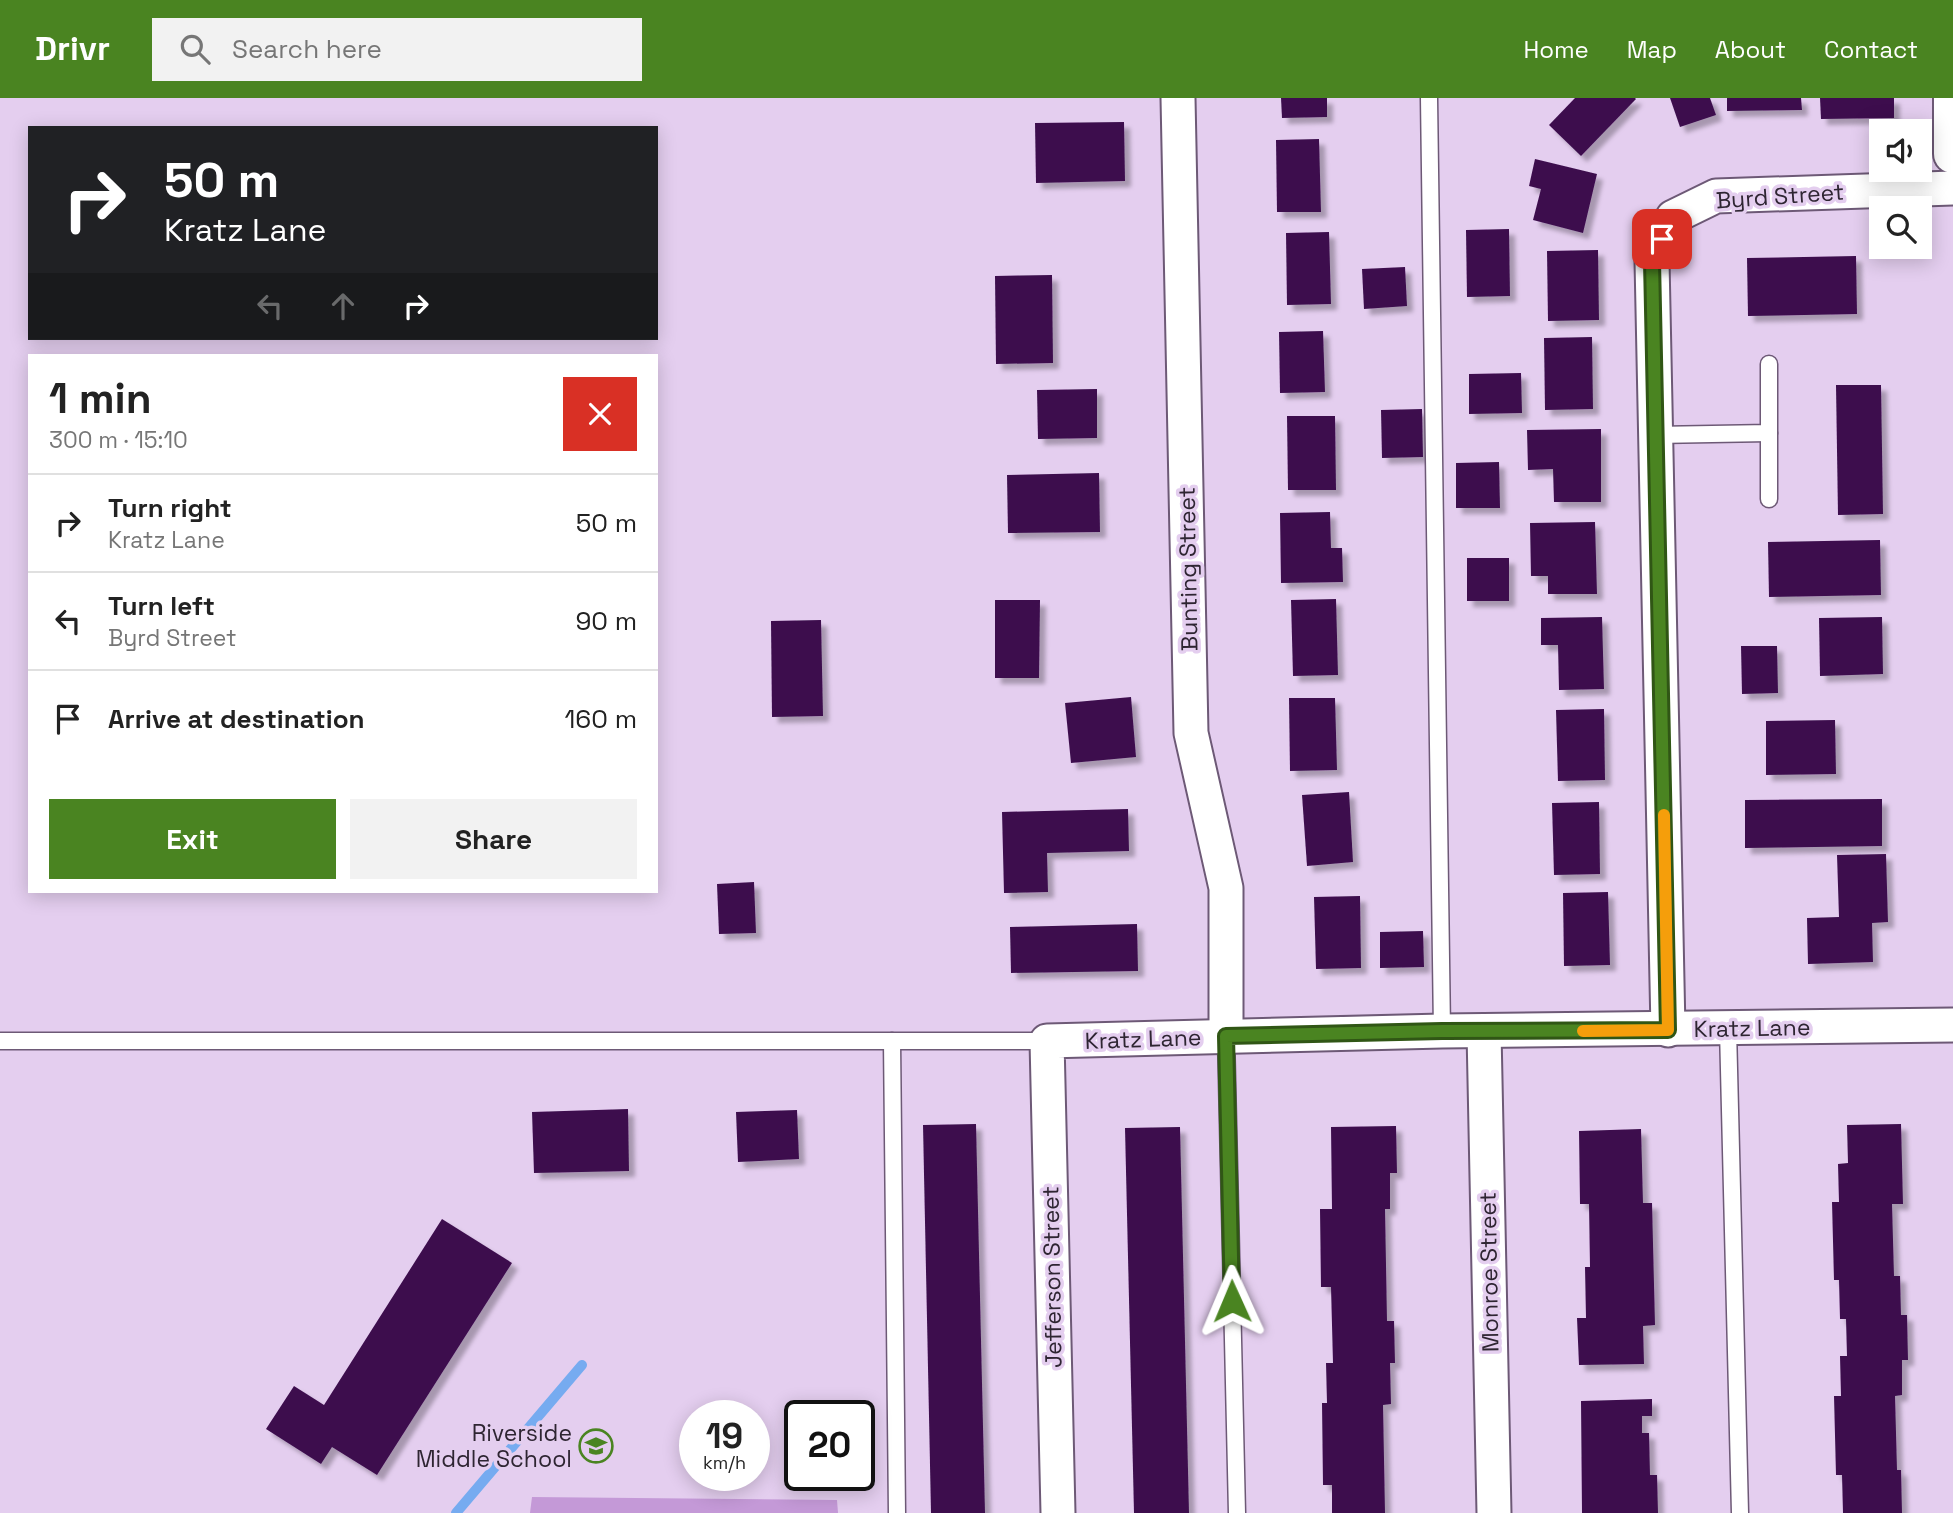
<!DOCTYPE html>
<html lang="en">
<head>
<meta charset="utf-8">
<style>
  :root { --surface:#fff; --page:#f2f2f2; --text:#222; --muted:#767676; --line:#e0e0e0; --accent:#4a8421 }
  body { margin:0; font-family:"Space Grotesk",sans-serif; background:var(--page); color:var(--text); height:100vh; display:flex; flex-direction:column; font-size:26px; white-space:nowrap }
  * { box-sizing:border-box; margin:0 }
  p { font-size:23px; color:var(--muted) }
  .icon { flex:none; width:38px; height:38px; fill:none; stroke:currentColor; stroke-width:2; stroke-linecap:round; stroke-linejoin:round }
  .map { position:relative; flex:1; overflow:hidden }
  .sheet { position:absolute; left:28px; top:256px; width:630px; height:539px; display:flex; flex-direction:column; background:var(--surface); border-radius:0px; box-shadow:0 4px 18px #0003 }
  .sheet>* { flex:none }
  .banner { position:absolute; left:28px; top:28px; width:630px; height:214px; border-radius:0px; box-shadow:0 4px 18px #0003; background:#202124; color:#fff; overflow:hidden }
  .buttons { position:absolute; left:1869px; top:21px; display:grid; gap:14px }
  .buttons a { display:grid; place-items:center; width:63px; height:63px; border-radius:0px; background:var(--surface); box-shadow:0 4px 18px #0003; font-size:35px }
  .speed { position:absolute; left:679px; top:1302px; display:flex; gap:14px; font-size:35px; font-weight:700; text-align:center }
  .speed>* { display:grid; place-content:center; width:91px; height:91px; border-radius:50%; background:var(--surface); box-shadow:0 4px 18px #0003; line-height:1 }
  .speed small { font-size:18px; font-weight:400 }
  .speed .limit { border:4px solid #111; border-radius:10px; background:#fff; color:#111 }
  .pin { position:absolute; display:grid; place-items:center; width:60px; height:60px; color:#fff; margin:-30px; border-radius:14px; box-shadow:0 4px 10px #0006 }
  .me { position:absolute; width:77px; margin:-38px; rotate:359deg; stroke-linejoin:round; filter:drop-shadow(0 0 5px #0008) }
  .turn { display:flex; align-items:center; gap:24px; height:147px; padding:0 21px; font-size:32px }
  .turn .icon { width:91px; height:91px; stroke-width:2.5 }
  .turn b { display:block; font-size:49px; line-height:60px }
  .lanes { display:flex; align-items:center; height:66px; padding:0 21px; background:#0003; justify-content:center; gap:35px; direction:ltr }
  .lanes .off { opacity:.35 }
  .round { display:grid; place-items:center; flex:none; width:74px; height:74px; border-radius:0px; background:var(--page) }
  .overview { display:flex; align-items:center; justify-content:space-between; height:119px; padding:0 21px }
  h1 { font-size:42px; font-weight:600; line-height:52px }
  .cta { display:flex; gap:14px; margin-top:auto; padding:14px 21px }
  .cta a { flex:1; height:80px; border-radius:0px; background:var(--accent); color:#fff; font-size:28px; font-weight:600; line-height:80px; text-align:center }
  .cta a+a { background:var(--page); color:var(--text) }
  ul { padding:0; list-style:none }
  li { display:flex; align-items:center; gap:21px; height:98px; padding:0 21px; border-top:2px solid var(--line) }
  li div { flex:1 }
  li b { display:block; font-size:26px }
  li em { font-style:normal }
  header { display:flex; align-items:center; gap:42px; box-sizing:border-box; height:98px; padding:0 35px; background:var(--accent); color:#fff }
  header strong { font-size:33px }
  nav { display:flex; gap:38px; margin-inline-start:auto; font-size:24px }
  .search { width:490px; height:63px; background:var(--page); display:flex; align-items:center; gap:18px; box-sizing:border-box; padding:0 24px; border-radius:0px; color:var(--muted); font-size:26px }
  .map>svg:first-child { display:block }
  .green { fill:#c499d7 }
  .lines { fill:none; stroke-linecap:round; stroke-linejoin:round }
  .stream { stroke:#76abf0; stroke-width:10 }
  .building { fill:#3d0e4e; filter:url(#shadow) }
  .service-casing { stroke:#6d5976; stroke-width:19 }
  .minor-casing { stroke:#6d5976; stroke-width:37 }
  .tertiary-casing { stroke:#6d5976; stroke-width:42 }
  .service { stroke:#fff; stroke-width:16 }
  .minor { stroke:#fff; stroke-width:33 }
  .tertiary { stroke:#fff; stroke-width:38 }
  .route-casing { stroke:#305615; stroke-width:18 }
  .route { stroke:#4a8421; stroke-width:12 }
  .slow { stroke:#f59e0b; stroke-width:12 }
  .labels { text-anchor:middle; stroke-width:7; stroke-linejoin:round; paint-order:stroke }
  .street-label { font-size:23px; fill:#2e2532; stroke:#e4ceef }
  .poi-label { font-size:23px; fill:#2e2532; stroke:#e4ceef; text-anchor:end }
</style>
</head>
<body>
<header>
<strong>Drivr</strong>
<div class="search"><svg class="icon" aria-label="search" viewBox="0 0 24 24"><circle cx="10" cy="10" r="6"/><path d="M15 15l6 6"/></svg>Search here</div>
<nav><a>Home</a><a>Map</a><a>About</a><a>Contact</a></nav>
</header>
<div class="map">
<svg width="1953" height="1415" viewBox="0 0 1953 1415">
  <defs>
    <filter id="shadow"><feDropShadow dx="6" dy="6" stdDeviation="2" flood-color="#0004"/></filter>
  </defs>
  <rect width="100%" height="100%" fill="#e4ceef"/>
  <polygon class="green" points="532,1399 837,1402 838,1415 530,1415"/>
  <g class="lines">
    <polyline class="stream" points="456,1415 582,1267"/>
  </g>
  <g class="building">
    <polygon points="1281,0 1327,0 1327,19 1282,20"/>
    <polygon points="1575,0 1635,0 1636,1 1581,58 1549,27"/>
    <polygon points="1670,0 1710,0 1716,17 1680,29"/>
    <polygon points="1727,0 1801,0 1802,12 1727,13"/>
    <polygon points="1820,0 1894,0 1894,20 1821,21"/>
    <polygon points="1124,24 1125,83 1036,85 1035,25"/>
    <polygon points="1319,41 1321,114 1277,114 1276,42"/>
    <polygon points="1535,61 1597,76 1583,135 1533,122 1541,91 1529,88"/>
    <polygon points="1509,131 1510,198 1467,199 1466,132"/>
    <polygon points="1329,134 1331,206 1287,207 1286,135"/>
    <polygon points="1598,152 1599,222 1548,223 1547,153"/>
    <polygon points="1856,158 1857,216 1748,218 1747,160"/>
    <polygon points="1405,169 1407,208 1364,211 1362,171"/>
    <polygon points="1052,177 1053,265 996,266 995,178"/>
    <polygon points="1323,233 1325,294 1280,295 1279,234"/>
    <polygon points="1592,239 1593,311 1545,312 1544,240"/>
    <polygon points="1521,275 1522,315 1469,316 1469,276"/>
    <polygon points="1836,287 1881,287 1883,416 1838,417"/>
    <polygon points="1097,291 1097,340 1038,341 1037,292"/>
    <polygon points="1422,311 1423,359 1382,360 1381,312"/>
    <polygon points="1287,318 1335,318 1336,392 1288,392"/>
    <polygon points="1601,331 1601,404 1554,404 1553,371 1528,372 1527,332"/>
    <polygon points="1499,364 1500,410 1456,410 1456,365"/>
    <polygon points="1099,375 1100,434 1008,435 1007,377"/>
    <polygon points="1330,414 1331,450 1342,450 1343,484 1281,485 1280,415"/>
    <polygon points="1595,424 1597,496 1548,496 1548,478 1531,478 1530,425"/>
    <polygon points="1880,442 1881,497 1769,499 1768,444"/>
    <rect x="1467" y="460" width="42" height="43"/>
    <polygon points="1336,501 1338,577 1293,578 1291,502"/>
    <polygon points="995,502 1040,502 1039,580 995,580"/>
    <polygon points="1602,519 1604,591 1559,592 1558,547 1541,547 1541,520"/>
    <polygon points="1882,519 1883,576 1820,578 1819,520"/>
    <polygon points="821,522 823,618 772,619 771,523"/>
    <polygon points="1741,548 1777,548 1778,595 1742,596"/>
    <polygon points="1131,599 1136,659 1071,665 1065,605"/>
    <polygon points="1289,600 1335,600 1337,672 1290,673"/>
    <polygon points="1604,611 1605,682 1558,683 1556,612"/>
    <polygon points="1835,622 1836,676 1766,677 1766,623"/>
    <polygon points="1349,694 1353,764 1307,768 1302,697"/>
    <polygon points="1882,701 1882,748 1745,750 1745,702"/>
    <polygon points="1599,704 1600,776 1554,777 1552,705"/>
    <polygon points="1128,711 1129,753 1047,755 1048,794 1004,795 1002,714"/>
    <polygon points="1886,756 1888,824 1872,825 1873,864 1808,866 1807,820 1839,819 1837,757"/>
    <polygon points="754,784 756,835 719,836 717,786"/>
    <polygon points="1608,794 1610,867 1564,868 1563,795"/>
    <polygon points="1360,798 1361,870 1316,871 1314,799"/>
    <polygon points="1137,826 1138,873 1011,875 1010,829"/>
    <polygon points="1423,833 1424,869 1380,870 1380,834"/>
    <polygon points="628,1011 629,1073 534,1075 532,1014"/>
    <polygon points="797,1012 799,1061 738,1064 736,1014"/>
    <polygon points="976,1026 985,1415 931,1415 923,1027"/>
    <polygon points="1901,1026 1903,1106 1892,1106 1894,1178 1900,1178 1901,1217 1907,1217 1908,1262 1902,1262 1902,1297 1895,1298 1897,1372 1901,1372 1902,1415 1843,1415 1842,1377 1836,1377 1834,1298 1841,1298 1840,1258 1847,1258 1846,1221 1840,1221 1839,1182 1834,1182 1832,1104 1839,1104 1838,1066 1848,1065 1847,1027"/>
    <polygon points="1396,1028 1397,1075 1390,1075 1390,1111 1385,1111 1387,1223 1394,1223 1395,1265 1390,1265 1391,1306 1383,1307 1385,1415 1332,1415 1332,1387 1323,1387 1322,1305 1327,1305 1326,1265 1333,1265 1331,1189 1321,1189 1320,1111 1332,1111 1331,1029"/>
    <polygon points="1180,1029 1189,1415 1134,1415 1125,1030"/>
    <polygon points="1641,1031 1643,1105 1652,1105 1655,1227 1643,1228 1644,1266 1579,1267 1577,1220 1586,1220 1585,1169 1590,1169 1589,1106 1580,1106 1579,1033"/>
    <polygon points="442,1121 512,1165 377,1377 332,1349 321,1366 266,1331 294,1288 324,1307"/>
    <polygon points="1652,1301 1652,1318 1642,1318 1642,1335 1649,1335 1650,1377 1657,1377 1658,1415 1582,1415 1581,1303"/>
  </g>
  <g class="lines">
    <defs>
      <g id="service">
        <polyline points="1429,0 1442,933"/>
        <polyline points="1769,335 1769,401"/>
        <polyline points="1655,337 1769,335 1769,266"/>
        <polyline points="1728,931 1740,1415"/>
        <polyline points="1226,938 1237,1415"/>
        <polyline points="0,943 1047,943"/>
        <polyline points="892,943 897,1415"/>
      </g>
      <g id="minor">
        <polyline points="1178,0 1191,635 1226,790 1226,938"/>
        <polyline points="1668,932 1652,163 1673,119 1716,98 1953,90"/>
        <polyline points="1484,934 1494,1415"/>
        <polyline points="1058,1415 1047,943 1442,933 1953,927"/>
      </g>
      <polyline id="tertiary" points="1953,0 1953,56"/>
    </defs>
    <use href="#service" class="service-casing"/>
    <use href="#minor" class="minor-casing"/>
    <use href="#tertiary" class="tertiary-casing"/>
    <use href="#service" class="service"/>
    <use href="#minor" class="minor"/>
    <use href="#tertiary" class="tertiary"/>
  </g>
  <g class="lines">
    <defs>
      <polyline id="route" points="1232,1203 1226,938 1442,933 1668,932 1652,163 1662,141"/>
    </defs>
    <use href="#route" class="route-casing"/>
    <use href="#route" class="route"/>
    <polyline class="slow" points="1583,933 1668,932 1664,717"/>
  </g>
  <defs>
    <symbol id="school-ring" viewBox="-11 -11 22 22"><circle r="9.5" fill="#e4ceef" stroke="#4a8421" stroke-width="1.5"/><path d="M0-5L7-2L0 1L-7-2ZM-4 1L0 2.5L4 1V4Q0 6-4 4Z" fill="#4a8421"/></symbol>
  </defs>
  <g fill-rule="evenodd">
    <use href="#school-ring" x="577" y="1329" width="38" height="38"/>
  </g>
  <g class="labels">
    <g class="street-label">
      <text transform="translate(1780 98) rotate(-4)" y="8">Byrd Street</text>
      <text transform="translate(1188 471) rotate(-91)" y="8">Bunting Street</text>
      <text transform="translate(1752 930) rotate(-1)" y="8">Kratz Lane</text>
      <text transform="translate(1143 941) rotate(-2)" y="8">Kratz Lane</text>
      <text transform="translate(1489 1174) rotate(-91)" y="8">Monroe Street</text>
      <text transform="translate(1052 1179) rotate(-91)" y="8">Jefferson Street</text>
    </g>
    <g class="poi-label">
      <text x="572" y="1343">Riverside<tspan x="572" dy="26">Middle School</tspan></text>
    </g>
  </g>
</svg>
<div class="buttons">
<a><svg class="icon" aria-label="sound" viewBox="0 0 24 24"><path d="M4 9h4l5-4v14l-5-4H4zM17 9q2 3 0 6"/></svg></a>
<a><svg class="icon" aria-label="search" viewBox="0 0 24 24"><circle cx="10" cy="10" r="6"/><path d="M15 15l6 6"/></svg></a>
</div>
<div class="speed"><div>19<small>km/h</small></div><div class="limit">20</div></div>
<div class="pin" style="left:1662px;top:141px;background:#d93025"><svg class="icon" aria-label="arrive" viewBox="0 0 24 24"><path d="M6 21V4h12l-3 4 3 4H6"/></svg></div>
<svg class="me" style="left:1232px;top:1203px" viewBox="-20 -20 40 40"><path d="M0-17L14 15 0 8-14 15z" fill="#4a8421" stroke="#fff" stroke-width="4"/></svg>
<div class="banner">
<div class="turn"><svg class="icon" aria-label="right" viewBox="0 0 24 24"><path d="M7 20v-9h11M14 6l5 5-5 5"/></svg><div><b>50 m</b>Kratz Lane</div></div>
<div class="lanes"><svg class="icon off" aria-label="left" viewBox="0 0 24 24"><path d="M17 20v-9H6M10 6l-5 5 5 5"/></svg><svg class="icon off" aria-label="ahead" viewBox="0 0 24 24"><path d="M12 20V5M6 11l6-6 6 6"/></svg><svg class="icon" aria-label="right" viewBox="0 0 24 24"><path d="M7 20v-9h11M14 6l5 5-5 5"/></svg></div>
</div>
<section class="sheet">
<div class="overview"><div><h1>1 min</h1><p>300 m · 15:10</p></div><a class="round" style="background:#d93025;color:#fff"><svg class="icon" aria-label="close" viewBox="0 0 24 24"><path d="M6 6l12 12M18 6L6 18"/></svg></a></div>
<ul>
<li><svg class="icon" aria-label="right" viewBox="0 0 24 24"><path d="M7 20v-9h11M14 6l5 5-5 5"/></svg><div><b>Turn right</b><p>Kratz Lane</p></div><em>50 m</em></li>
<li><svg class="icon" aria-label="left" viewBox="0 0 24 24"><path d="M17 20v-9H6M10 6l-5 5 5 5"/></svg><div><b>Turn left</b><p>Byrd Street</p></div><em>90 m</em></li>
<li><svg class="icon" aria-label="arrive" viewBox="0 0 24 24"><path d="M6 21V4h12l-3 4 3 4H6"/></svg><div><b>Arrive at destination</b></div><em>160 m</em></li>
</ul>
<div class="cta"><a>Exit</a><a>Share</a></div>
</section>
</div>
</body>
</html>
